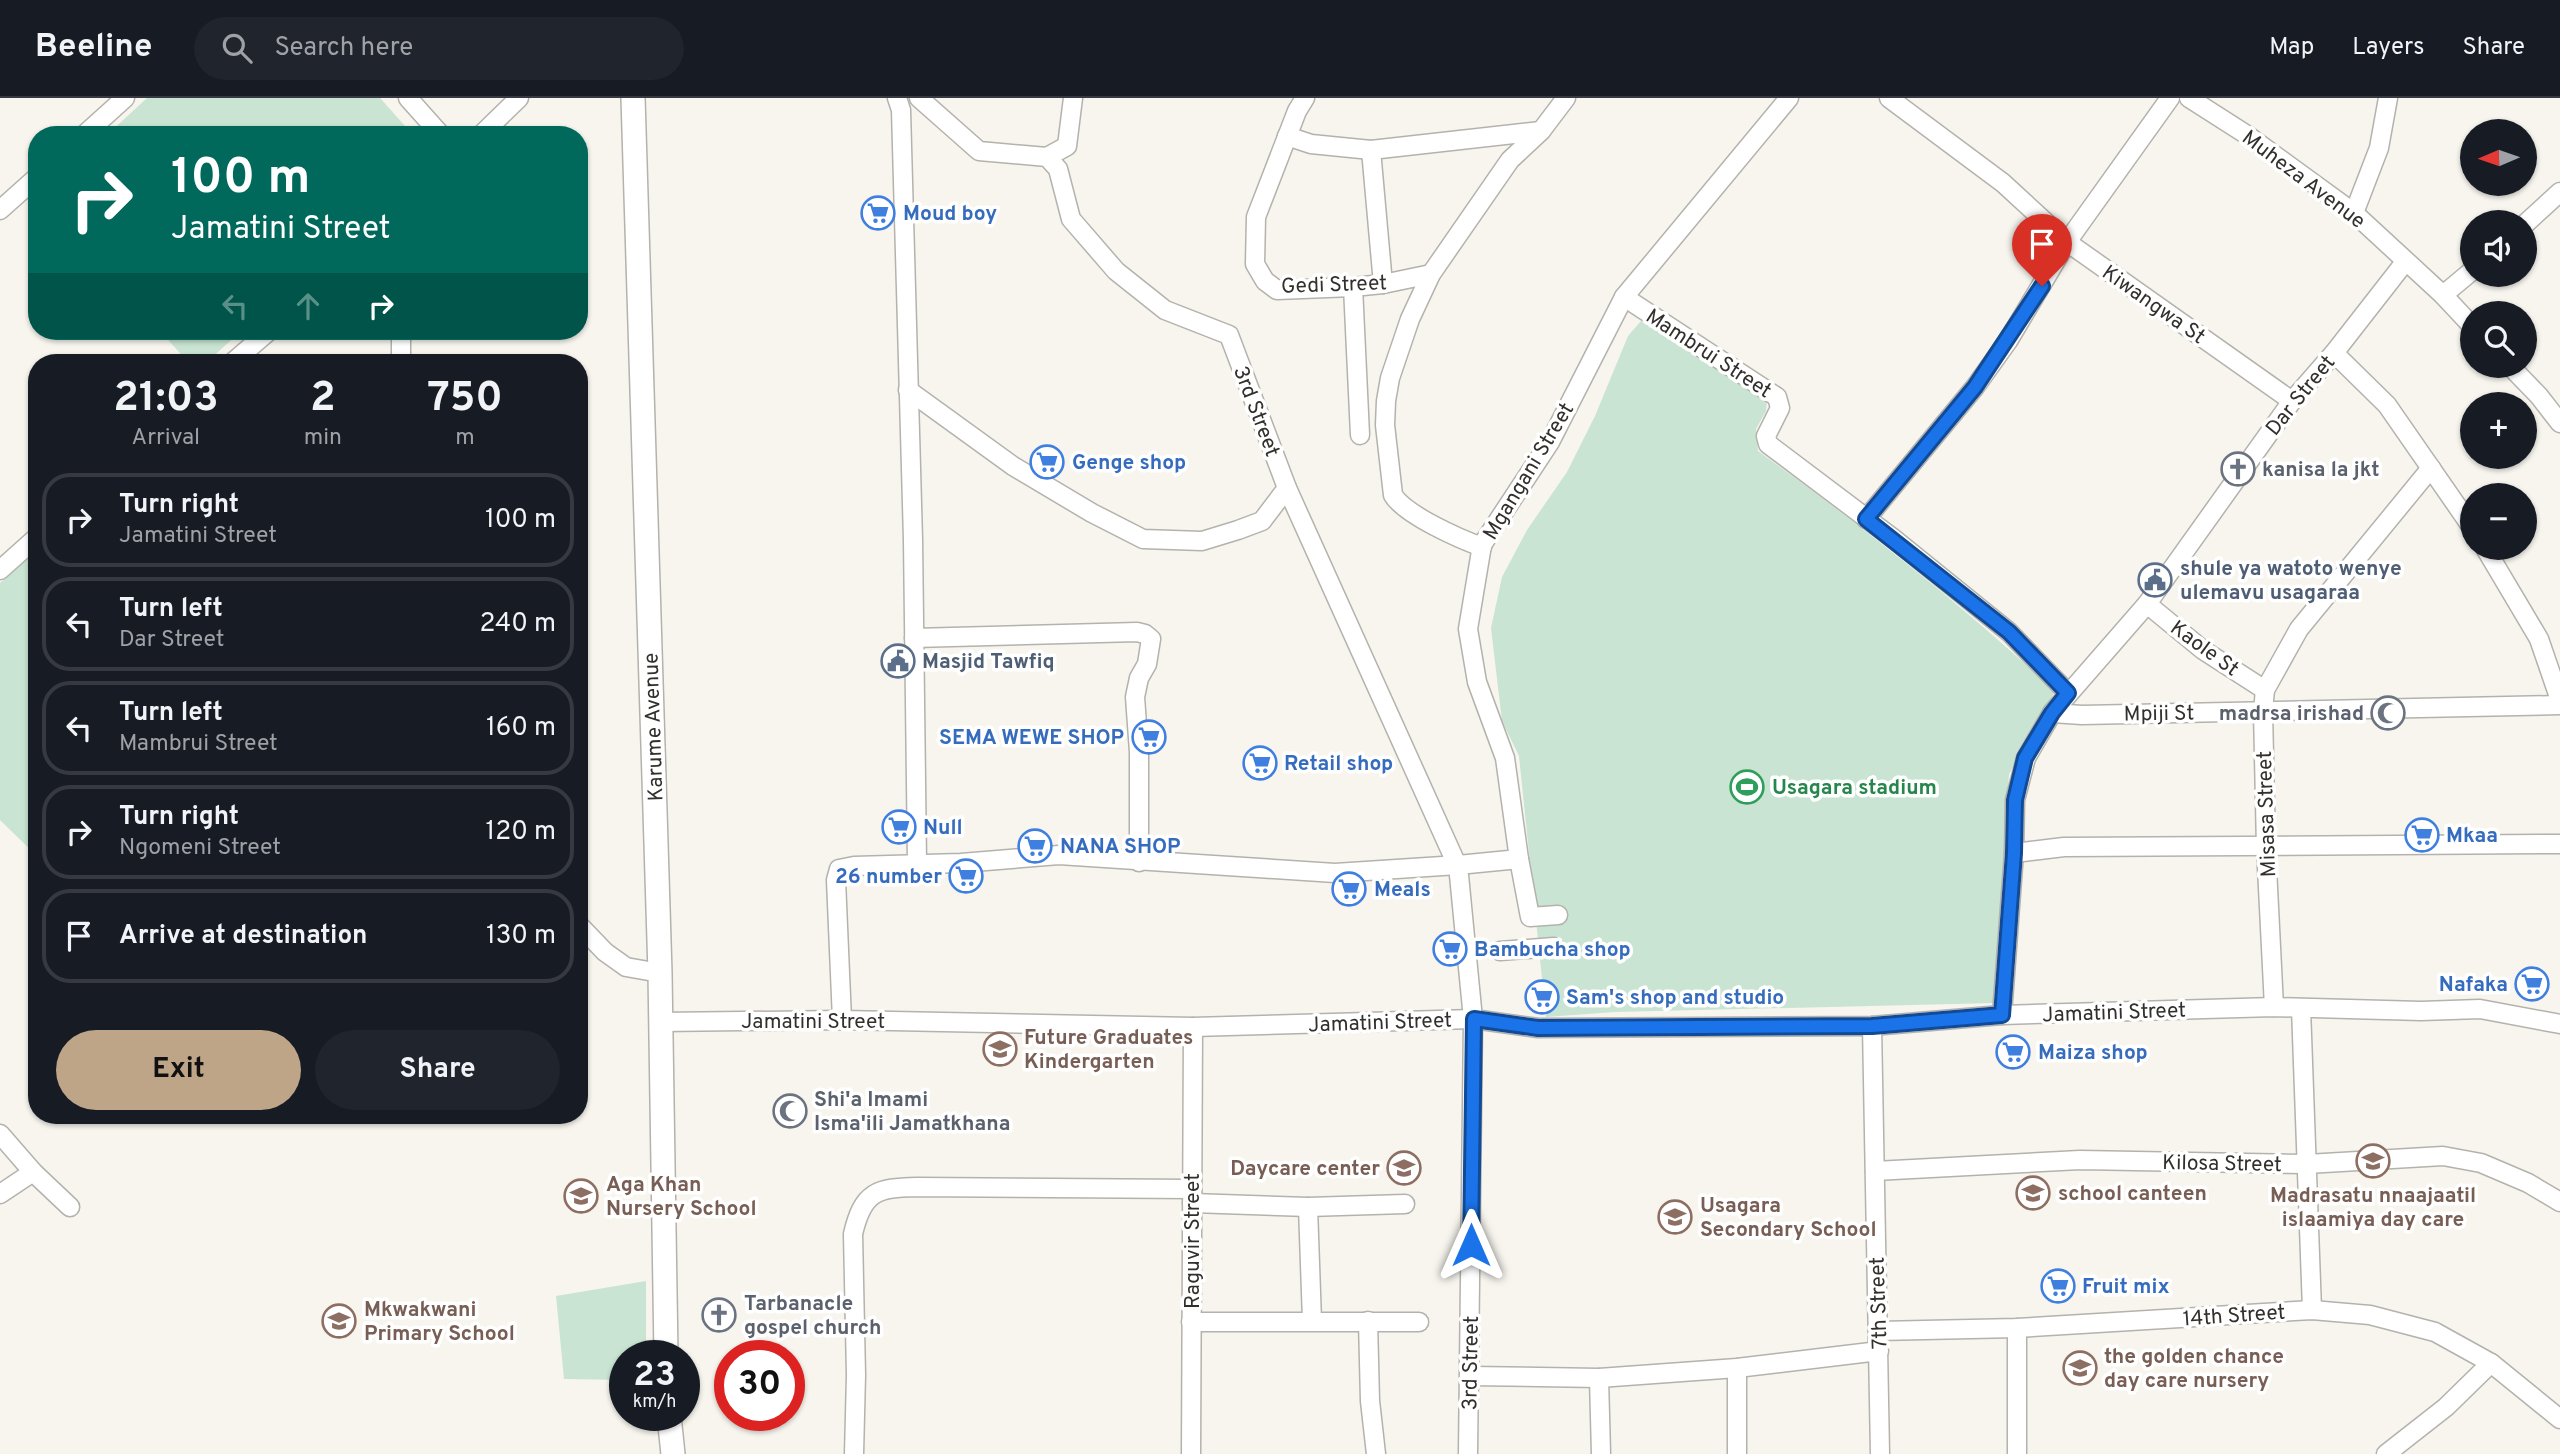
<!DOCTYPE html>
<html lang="en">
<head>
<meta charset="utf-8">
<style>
  :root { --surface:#171b24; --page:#20242c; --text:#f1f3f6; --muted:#9ea1a6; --line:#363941; --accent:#bfa587 }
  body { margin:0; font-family:Overpass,sans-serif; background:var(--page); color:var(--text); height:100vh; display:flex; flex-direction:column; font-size:26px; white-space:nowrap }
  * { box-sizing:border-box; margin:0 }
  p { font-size:23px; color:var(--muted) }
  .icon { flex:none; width:38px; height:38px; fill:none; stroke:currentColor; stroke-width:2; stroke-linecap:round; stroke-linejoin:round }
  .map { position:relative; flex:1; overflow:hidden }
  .panel { position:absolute; left:28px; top:256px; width:560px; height:770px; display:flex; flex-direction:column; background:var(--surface); border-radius:28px; box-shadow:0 2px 5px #0004 }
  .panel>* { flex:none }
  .guide { position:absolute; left:28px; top:28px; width:560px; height:214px; border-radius:28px; box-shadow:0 2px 5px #0004; background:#00695c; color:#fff; overflow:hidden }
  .needle { width:46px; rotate:268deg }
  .buttons { position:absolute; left:2460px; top:21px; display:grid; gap:14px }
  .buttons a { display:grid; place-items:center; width:77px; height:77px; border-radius:50%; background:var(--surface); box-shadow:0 2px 5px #0004; font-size:35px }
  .speed { position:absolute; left:609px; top:1242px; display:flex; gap:14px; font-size:35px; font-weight:700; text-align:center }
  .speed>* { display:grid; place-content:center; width:91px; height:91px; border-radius:50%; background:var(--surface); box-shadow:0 2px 5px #0004; line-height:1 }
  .speed small { font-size:18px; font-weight:400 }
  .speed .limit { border:10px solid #d22; background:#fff; color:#111 }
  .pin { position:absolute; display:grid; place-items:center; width:60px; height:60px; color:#fff; margin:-72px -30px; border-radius:50% 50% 50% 0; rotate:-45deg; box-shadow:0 0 7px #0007 }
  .pin .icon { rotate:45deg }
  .me { position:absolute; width:77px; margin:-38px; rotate:0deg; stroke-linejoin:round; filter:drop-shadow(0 0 5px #0008) }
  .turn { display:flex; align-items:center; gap:24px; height:147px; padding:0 28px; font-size:32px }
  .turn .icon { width:91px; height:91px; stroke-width:2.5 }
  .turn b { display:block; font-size:49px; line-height:60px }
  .lanes { display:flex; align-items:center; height:66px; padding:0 28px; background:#0003; justify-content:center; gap:35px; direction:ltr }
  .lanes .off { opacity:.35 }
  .eta { display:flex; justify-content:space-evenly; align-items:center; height:119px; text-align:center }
  .eta b { font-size:42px; font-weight:700; line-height:49px }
  .primary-button { display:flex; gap:14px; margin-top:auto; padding:14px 28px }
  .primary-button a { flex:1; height:80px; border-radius:42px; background:var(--accent); color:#111; font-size:28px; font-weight:700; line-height:80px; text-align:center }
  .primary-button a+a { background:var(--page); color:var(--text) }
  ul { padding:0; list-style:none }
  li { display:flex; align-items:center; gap:21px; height:94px; margin:0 14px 10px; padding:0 14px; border:4px solid var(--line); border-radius:28px }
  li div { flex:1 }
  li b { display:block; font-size:26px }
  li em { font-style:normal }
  header { display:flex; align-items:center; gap:42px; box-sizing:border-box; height:98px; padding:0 35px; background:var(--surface); border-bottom:2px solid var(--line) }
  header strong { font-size:33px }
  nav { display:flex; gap:38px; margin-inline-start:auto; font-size:24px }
  .search { width:490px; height:63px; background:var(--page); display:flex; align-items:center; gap:18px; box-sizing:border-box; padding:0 24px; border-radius:38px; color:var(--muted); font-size:26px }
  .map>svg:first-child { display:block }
  .green { fill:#c9e4d2 }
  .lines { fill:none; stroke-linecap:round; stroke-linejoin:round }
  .minor-casing { stroke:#b4b2ac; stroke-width:21 }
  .major-casing { stroke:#b4b2ac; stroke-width:26 }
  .minor { stroke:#fff; stroke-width:18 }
  .major { stroke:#fff; stroke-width:23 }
  .route-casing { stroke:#114b97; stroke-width:18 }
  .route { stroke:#1a73e8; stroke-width:12 }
  .labels { text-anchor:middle; stroke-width:7; stroke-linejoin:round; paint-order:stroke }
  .street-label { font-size:21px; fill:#31302d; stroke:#fff }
  .shop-label { font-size:21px; font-weight:bold; fill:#366cbe; stroke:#fff; text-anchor:start }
  .worship-label { font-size:21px; font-weight:bold; fill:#5b616d; stroke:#fff; text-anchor:start }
  .service-label { font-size:21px; font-weight:bold; fill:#4e5e75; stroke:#fff; text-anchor:start }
  .leisure-label { font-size:21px; font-weight:bold; fill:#27864d; stroke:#fff; text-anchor:start }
  .education-label { font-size:21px; font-weight:bold; fill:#785e54; stroke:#fff; text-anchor:start }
</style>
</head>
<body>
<header>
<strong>Beeline</strong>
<div class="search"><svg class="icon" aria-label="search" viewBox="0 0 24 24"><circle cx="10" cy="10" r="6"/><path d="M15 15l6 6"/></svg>Search here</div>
<nav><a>Map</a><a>Layers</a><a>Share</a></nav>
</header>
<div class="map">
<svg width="2560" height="1356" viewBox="0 0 2560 1356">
  <rect width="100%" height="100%" fill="#f7f5ee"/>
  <g class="green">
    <polygon points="147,0 380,0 413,37 107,37"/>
    <path d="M1641,223L1767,302L1766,313L1756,331L1758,353C1861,427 1962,507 2055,593L2009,676L1995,905L1615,914L1546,919L1519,658L1502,623L1491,530L1502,479L1527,432L1567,374L1595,318L1628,238Z"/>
    <polygon points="160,233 241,233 207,264 188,264"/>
    <polygon points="37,452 37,758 0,722 0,485"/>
    <polygon points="646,1183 646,1258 625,1258 625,1282 564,1281 556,1198"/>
  </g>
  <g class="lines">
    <defs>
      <g id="minor">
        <polyline points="408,0 441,37"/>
        <polyline points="897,0 901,12 913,442 917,765"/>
        <polyline points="919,0 979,53 1047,59 1058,71 1071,121 1116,173 1165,212 1229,237 1287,390 1457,767"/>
        <polyline points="1305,0 1297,13 1256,119 1255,166 1265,183 1277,192 1353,189 1383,186 1431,176"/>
        <polyline points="1889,0 2003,85 2067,144 2292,303"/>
        <polyline points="2189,0 2247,37 2354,115 2443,197 2473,229"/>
        <polyline points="84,37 125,0"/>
        <polyline points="481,37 519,0"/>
        <polyline points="1287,38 1311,46 1371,52 1541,33"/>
        <polyline points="1371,52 1383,186"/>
        <polyline points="1047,59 1067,48 1073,0"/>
        <polyline points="0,112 37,79"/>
        <polyline points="2354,115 2379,50 2388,0"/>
        <polyline points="2525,126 2560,94"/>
        <polyline points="1353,189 1360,337"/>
        <polyline points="2443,197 2473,172"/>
        <polyline points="1624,199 1777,299 1780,310 1766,338 1768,346 1894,441 2009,534 2068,595"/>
        <polyline points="401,233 401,264"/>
        <polyline points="2334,255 2387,307 2473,431"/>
        <polyline points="233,264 269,233"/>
        <polyline points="2510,268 2539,298 2560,325"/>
        <polyline points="908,292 1013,368 1092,415 1143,441 1202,443 1238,432 1262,423 1287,390"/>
        <polyline points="1866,421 1975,289 2008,243 2067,144 2170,0"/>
        <path d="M1482,449C1460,441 1405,417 1393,397L1385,327L1386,303L1390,280L1410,221L1431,176L1510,62L1541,33L1566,0"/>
        <polyline points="2485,450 2539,541 2560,602"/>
        <polyline points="0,472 37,439"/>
        <polyline points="2147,506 2203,552 2265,592"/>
        <polyline points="914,540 1137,534 1145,536 1151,541 1147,566 1139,580 1135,599 1139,654 1139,764"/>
        <polyline points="2052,615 2082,617 2560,607"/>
        <polyline points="2014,755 2064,749 2560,746"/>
        <polyline points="1519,761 1530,819 1558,817"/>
        <polyline points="579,827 605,854 626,869 660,875"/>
        <polyline points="1500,853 1554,849"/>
        <polyline points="2274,909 2266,750 2263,613 2265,592 2299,531 2431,370"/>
        <polyline points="2301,910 2312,1212"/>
        <polyline points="2002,917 2014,755 2015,702 2026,660 2052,615 2147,506 2292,303 2334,255 2405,164"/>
        <polyline points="842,922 836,782 839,771 854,768 961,765 1059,757 1335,775 1458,767"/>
        <polyline points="660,924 842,922 1193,929 1473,921 1538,930 1872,928 2002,917 2274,909 2421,913 2480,911 2560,926"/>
        <polyline points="1872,928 1880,1356"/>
        <polyline points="0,1036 33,1074 70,1109"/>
        <polyline points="1875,1073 2080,1062 2307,1066 2443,1058 2481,1065 2528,1085 2560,1104"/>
        <polyline points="0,1096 33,1074"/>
        <polyline points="1192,1105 1308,1109 1405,1106"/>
        <polyline points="1308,1109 1312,1223"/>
        <polyline points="1368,1223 1370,1303 1376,1356"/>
        <polyline points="1191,1224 1419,1224"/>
        <polyline points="2017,1230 2017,1356"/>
        <polyline points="1878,1233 2017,1230 2312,1212 2370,1217 2435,1234 2491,1265 2560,1321"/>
        <polyline points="1737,1270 1737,1356"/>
        <polyline points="1470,1278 1599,1280 1737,1270 1879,1253"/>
        <polyline points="1599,1280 1601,1356"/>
        <path d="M854,1356L856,1277L853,1136C863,1093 877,1090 917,1089L1192,1091"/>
        <polyline points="1191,1356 1193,929"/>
        <polyline points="1468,1356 1473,921 1458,767 1519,761 1505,660 1477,584 1468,531 1482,447 1550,344 1624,199 1789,0"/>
        <polyline points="2386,1356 2446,1309 2491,1265"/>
      </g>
      <g id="major">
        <polyline points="633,0 660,875 666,1258"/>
        <polyline points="669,1318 673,1356"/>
      </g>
    </defs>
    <use href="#minor" class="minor-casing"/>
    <use href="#major" class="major-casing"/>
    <use href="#minor" class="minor"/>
    <use href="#major" class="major"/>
  </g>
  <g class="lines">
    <defs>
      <polyline id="route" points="1471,1147 1474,921 1538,930 1872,928 2002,917 2014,755 2015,702 2025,660 2052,615 2068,595 2009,534 1866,421 1975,289 2042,188"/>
    </defs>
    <use href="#route" class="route-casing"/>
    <use href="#route" class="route"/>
  </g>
  <defs>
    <symbol id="supermarket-ring" viewBox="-11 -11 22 22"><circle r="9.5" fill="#fff" stroke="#3f7fe0" stroke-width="1.5"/><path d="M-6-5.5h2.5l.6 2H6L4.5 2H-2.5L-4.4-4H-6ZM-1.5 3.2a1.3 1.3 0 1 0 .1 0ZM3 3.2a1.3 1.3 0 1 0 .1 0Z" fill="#3f7fe0"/></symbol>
    <symbol id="church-ring" viewBox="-11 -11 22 22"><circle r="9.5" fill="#fff" stroke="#6b7280" stroke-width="1.5"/><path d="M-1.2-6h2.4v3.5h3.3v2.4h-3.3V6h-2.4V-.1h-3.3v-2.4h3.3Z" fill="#6b7280"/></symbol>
    <symbol id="civic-ring" viewBox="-11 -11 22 22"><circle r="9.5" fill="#fff" stroke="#5c6f8a" stroke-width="1.5"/><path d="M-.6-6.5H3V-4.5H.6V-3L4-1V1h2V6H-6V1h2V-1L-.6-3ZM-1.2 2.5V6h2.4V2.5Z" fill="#5c6f8a"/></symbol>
    <symbol id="mosque-ring" viewBox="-11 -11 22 22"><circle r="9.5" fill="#fff" stroke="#6b7280" stroke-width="1.5"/><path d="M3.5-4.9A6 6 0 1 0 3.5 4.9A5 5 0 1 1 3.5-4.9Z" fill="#6b7280"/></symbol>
    <symbol id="stadium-ring" viewBox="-11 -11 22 22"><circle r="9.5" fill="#fff" stroke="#2e9e5b" stroke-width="1.5"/><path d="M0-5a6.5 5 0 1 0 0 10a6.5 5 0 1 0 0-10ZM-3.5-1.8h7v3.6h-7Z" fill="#2e9e5b"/></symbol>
    <symbol id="school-ring" viewBox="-11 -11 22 22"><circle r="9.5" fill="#fff" stroke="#8d6e63" stroke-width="1.5"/><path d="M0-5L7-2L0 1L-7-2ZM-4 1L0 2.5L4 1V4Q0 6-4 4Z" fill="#8d6e63"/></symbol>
  </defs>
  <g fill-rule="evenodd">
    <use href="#supermarket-ring" x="859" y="96" width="38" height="38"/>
    <use href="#supermarket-ring" x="1028" y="345" width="38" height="38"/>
    <use href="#church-ring" x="2219" y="352" width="38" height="38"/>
    <use href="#civic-ring" x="2136" y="463" width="38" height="38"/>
    <use href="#civic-ring" x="879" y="544" width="38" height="38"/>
    <use href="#mosque-ring" x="2369" y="596" width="38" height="38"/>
    <use href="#supermarket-ring" x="1130" y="620" width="38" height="38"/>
    <use href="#supermarket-ring" x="1241" y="646" width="38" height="38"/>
    <use href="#stadium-ring" x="1728" y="670" width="38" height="38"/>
    <use href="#supermarket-ring" x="880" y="710" width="38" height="38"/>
    <use href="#supermarket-ring" x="2403" y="718" width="38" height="38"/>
    <use href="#supermarket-ring" x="1016" y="729" width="38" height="38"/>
    <use href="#supermarket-ring" x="947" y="759" width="38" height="38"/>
    <use href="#supermarket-ring" x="1330" y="772" width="38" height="38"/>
    <use href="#supermarket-ring" x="1431" y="832" width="38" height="38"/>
    <use href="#supermarket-ring" x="2513" y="867" width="38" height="38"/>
    <use href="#supermarket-ring" x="1523" y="880" width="38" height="38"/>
    <use href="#school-ring" x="981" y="932" width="38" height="38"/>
    <use href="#supermarket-ring" x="1994" y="935" width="38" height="38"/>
    <use href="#mosque-ring" x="771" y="994" width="38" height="38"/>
    <use href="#school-ring" x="2354" y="1044" width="38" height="38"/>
    <use href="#school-ring" x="1385" y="1051" width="38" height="38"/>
    <use href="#school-ring" x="2014" y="1076" width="38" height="38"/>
    <use href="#school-ring" x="562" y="1079" width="38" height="38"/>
    <use href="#school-ring" x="1656" y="1100" width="38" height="38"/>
    <use href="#supermarket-ring" x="2039" y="1169" width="38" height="38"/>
    <use href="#church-ring" x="700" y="1198" width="38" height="38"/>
    <use href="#school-ring" x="320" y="1204" width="38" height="38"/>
    <use href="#school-ring" x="2061" y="1251" width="38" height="38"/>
  </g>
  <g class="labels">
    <g class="street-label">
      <text transform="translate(2304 81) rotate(37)" y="7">Muheza Avenue</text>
      <text transform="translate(1334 186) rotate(-2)" y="7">Gedi Street</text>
      <text transform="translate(2154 206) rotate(35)" y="7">Kiwangwa St</text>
      <text transform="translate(1709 255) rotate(33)" y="7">Mambrui Street</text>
      <text transform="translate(2300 297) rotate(-51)" y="7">Dar Street</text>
      <text transform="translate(1257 313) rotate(69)" y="7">3rd Street</text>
      <text transform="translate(1528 373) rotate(-59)" y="7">Mgangani Street</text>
      <text transform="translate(2205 550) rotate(36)" y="7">Kaole St</text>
      <text transform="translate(2159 615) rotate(-1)" y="7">Mpiji St</text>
      <text transform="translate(653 629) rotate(-92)" y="7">Karume Avenue</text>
      <text transform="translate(2266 716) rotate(-92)" y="7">Misasa Street</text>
      <text transform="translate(2114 914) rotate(-2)" y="7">Jamatini Street</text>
      <text x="813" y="930">Jamatini Street</text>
      <text transform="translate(1380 924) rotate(-2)" y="7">Jamatini Street</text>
      <text transform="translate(2222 1065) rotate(1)" y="7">Kilosa Street</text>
      <text transform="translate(1192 1143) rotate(-90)" y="7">Raguvir Street</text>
      <text transform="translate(1878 1205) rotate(-92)" y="7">7th Street</text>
      <text transform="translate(2234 1217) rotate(-4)" y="7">14th Street</text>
      <text transform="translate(1470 1265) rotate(-89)" y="7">3rd Street</text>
    </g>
    <g class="shop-label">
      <text x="903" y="122">Moud boy</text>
      <text x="1072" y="371">Genge shop</text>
      <text x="1124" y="646" text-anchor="end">SEMA WEWE SHOP</text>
      <text x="1284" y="672">Retail shop</text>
      <text x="923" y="736">Null</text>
      <text x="2446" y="744">Mkaa</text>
      <text x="1060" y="755">NANA SHOP</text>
      <text x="942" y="785" text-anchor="end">26 number</text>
      <text x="1374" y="798">Meals</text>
      <text x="1474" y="858">Bambucha shop</text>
      <text x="2508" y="893" text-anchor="end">Nafaka</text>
      <text x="1566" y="906">Sam's shop and studio</text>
      <text x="2038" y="961">Maiza shop</text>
      <text x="2082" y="1195">Fruit mix</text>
    </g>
    <g class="worship-label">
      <text x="2262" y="378">kanisa la jkt</text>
      <text x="2364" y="622" text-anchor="end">madrsa irishad</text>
      <text x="814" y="1008">Shi'a Imami<tspan x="814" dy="24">Isma'ili Jamatkhana</tspan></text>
      <text x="744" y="1212">Tarbanacle<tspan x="744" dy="24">gospel church</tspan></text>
    </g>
    <g class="service-label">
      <text x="2180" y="477">shule ya watoto wenye<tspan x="2180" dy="24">ulemavu usagaraa</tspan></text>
      <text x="922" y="570">Masjid Tawfiq</text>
    </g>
    <g class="leisure-label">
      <text x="1772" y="696">Usagara stadium</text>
    </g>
    <g class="education-label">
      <text x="1024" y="946">Future Graduates<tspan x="1024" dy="24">Kindergarten</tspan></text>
      <text x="1380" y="1077" text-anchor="end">Daycare center</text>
      <text x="606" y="1093">Aga Khan<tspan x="606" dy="24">Nursery School</tspan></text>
      <text x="2058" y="1102">school canteen</text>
      <text x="2373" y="1104" text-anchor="middle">Madrasatu nnaajaatil<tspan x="2373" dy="24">islaamiya day care</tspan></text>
      <text x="1700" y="1114">Usagara<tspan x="1700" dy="24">Secondary School</tspan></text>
      <text x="364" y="1218">Mkwakwani<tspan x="364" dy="24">Primary School</tspan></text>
      <text x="2104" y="1265">the golden chance<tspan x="2104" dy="24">day care nursery</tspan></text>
    </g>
  </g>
</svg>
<div class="buttons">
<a><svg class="needle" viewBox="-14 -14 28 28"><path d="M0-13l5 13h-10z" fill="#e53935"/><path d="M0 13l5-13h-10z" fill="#9ea1a6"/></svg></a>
<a><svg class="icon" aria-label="sound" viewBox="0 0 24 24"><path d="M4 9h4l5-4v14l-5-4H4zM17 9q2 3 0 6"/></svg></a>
<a><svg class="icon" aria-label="search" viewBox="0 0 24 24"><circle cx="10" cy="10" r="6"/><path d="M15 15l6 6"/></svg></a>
<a>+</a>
<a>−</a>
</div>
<div class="speed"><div>23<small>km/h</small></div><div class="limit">30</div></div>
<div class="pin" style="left:2042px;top:188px;background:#d93025"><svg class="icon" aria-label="arrive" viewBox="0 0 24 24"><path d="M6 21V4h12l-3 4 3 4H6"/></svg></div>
<svg class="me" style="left:1471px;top:1147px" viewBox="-20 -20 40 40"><path d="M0-17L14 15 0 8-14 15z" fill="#1a73e8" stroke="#fff" stroke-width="4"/></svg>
<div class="guide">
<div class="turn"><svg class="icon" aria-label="right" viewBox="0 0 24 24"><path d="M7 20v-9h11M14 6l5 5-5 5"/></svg><div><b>100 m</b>Jamatini Street</div></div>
<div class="lanes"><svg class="icon off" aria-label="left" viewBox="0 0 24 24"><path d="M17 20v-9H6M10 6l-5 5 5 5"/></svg><svg class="icon off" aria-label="ahead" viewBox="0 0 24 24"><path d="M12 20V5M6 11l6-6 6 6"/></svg><svg class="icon" aria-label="right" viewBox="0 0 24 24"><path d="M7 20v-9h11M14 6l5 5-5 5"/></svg></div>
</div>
<section class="panel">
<div class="eta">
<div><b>21:03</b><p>Arrival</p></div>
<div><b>2</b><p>min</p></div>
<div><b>750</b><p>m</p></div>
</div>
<ul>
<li><svg class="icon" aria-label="right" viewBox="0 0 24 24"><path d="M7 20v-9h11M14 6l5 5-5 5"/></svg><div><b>Turn right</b><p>Jamatini Street</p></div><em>100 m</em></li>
<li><svg class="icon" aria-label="left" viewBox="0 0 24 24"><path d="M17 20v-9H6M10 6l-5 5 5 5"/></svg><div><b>Turn left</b><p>Dar Street</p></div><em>240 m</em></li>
<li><svg class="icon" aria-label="left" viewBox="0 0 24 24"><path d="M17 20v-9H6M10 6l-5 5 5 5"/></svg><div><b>Turn left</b><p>Mambrui Street</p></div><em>160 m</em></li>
<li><svg class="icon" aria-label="right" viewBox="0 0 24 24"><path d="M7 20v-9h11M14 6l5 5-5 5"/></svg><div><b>Turn right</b><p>Ngomeni Street</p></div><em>120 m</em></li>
<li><svg class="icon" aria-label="arrive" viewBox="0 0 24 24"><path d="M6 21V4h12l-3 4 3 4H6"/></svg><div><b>Arrive at destination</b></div><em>130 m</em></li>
</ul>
<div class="primary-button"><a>Exit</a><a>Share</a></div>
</section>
</div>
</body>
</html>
